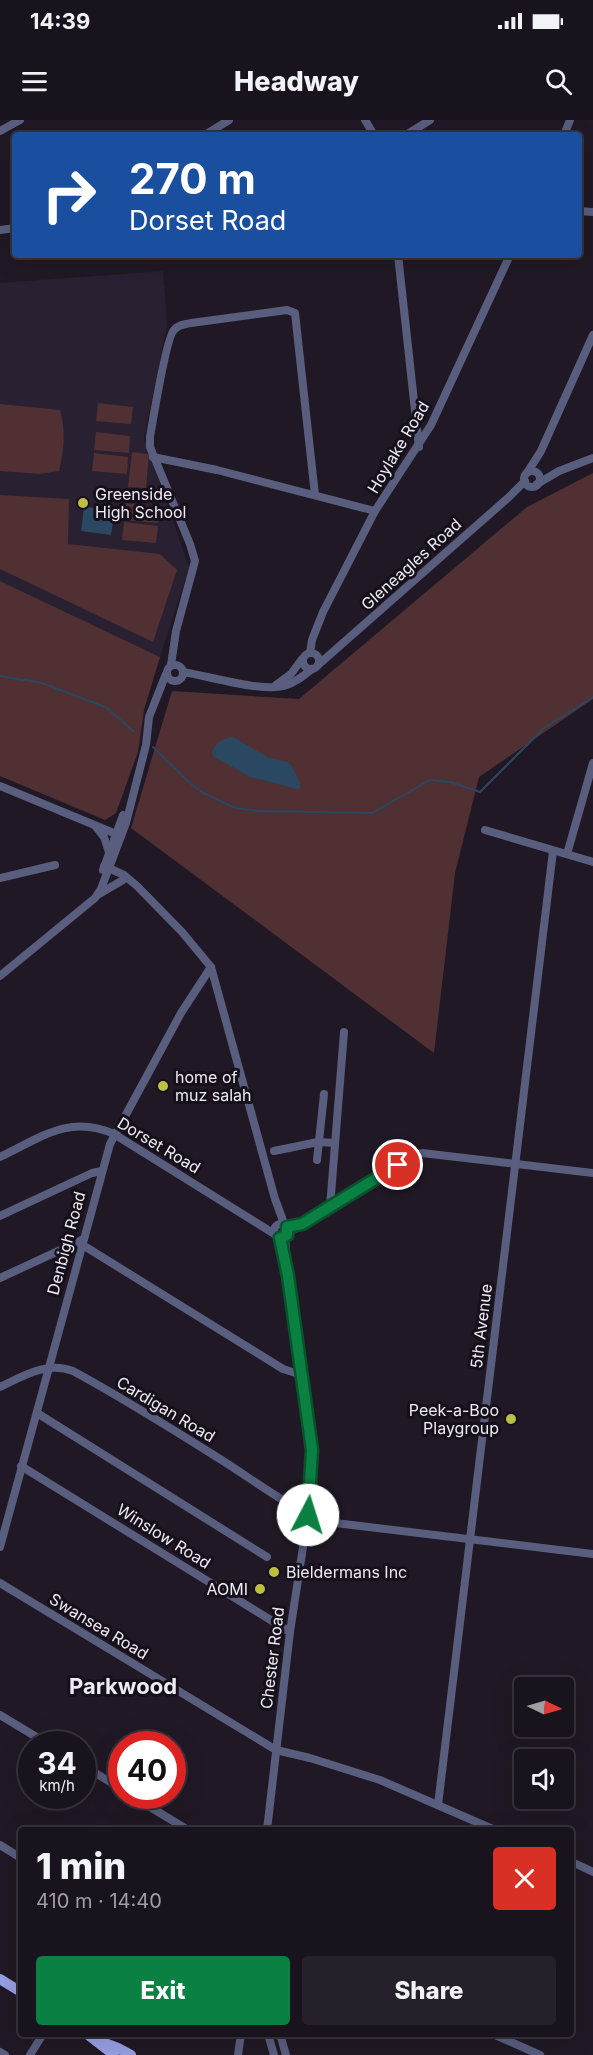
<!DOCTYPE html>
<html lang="en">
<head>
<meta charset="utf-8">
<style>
  :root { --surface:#18131c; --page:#252029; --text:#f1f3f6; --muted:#9f9ea3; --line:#36323b; --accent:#0b8043 }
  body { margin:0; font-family:Inter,sans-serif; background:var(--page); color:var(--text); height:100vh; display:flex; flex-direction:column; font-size:22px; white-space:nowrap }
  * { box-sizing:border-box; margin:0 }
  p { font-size:20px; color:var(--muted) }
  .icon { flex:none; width:33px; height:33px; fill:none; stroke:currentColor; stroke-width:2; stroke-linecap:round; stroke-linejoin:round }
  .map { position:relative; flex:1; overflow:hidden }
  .sheet { position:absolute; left:18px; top:1707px; width:556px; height:210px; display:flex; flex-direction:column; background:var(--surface); border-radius:6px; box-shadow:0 6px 24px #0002,0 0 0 2px var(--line) }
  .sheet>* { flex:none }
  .top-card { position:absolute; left:12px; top:12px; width:570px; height:126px; border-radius:6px; box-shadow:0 6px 24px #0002,0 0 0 2px var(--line); background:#1a4fa0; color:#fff; overflow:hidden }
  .needle { width:39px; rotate:95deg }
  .buttons { position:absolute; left:514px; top:1557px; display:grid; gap:12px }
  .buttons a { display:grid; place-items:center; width:60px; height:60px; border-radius:6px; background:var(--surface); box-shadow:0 6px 24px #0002,0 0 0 2px var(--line); font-size:30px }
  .speed { position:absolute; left:18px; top:1611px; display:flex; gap:12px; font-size:30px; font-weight:700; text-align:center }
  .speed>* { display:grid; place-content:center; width:78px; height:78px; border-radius:50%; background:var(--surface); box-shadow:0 6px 24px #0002,0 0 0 2px var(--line); line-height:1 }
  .speed small { font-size:15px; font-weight:400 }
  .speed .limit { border:9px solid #d22; background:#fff; color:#111 }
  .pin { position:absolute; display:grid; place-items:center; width:51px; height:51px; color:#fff; margin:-26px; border:3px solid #fff; border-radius:50%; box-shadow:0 2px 6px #0007 }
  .me { position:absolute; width:66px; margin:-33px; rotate:5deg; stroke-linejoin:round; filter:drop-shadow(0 0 4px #0008) }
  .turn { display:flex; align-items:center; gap:21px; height:126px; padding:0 18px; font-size:27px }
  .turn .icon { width:78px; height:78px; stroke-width:2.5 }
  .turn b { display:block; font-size:42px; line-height:51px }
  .round { display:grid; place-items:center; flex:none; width:63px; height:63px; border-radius:6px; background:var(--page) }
  .headline { display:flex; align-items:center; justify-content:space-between; height:102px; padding:0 18px }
  h1 { font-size:36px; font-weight:800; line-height:45px }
  .cta { display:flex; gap:12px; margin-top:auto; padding:12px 18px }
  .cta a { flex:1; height:69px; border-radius:6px; background:var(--accent); color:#fff; font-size:24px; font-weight:800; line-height:69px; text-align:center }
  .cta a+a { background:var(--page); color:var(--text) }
  .status { display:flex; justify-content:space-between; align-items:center; height:42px; padding:0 30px; background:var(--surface); direction:ltr }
  .status svg { height:16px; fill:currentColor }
  header { display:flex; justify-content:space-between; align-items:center; height:78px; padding:0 18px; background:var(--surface); font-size:27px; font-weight:800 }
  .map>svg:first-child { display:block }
  .built { fill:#292031 }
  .green { fill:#503033 }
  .water { fill:#2a4861 }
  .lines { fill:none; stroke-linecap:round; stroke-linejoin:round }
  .stream { stroke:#2a4861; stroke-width:2 }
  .minor { stroke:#595d7e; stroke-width:8 }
  .major { stroke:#979fe3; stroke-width:10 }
  .route-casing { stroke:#07532c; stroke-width:15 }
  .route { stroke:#0b8043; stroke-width:10 }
  .poi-dot { fill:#bcbf44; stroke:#16101b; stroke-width:2 }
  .labels { text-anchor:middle; stroke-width:6; stroke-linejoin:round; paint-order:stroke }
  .street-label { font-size:16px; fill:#efeaf3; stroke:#16101b }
  .poi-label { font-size:16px; fill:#efeaf3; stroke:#16101b; text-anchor:start }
  .district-label { font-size:22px; font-weight:bold; fill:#efeaf3; stroke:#16101b }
</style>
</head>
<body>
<div class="status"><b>14:39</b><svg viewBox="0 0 49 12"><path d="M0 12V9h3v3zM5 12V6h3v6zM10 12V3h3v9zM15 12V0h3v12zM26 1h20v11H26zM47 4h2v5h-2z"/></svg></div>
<header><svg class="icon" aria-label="menu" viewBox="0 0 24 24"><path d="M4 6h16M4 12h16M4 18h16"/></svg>Headway<svg class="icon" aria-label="search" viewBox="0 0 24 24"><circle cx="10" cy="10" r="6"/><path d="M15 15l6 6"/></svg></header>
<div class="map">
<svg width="593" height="1935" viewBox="0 0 593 1935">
  <rect width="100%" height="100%" fill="#201925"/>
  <polygon class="built" points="163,151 167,205 144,318 189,447 160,537 0,461 0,163"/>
  <g class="green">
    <polygon points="98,283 133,287 131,304 96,301"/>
    <path d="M0,284L60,290C66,311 64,329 59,351L40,354L0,351Z"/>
    <polygon points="96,312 130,316 129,333 94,330"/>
    <polygon points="132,332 149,334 146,368 128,367"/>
    <polygon points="94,333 128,337 127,354 92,351"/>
    <polygon points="593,353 593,579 479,657 455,753 434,933 131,708 172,571 299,579 527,387"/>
    <polygon points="0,375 69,379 68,424 160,434 177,450 153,522 0,449"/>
    <polygon points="125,383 160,387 158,403 123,400"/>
    <polygon points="124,402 158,406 156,423 122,420"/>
    <polygon points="0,461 160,537 144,590 138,632 116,693 105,700 0,656"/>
  </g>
  <g class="water">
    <polygon points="84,387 115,389 111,415 81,411"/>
    <path d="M233,617L269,638L287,642L291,645L300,663V668L297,669L250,657L213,636L212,632C216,623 222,618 233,617Z"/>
  </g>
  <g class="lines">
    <g class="stream">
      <polyline points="0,556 42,563 100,585 107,588 133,611"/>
      <polyline points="153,627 189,662 203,673 236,688 258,691 372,693 430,660 450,662 480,672 544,608 593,577"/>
    </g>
    <g class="minor">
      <polyline points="365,0 374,15"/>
      <polyline points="0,11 20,0"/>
      <polyline points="205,15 229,0"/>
      <polyline points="406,15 430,0"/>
      <polyline points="564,15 570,0"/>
      <polyline points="579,91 593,92"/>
      <polyline points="0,110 15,108"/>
      <polyline points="398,135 419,327"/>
      <polyline points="153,337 217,350 375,391"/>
      <circle cx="532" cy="359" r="8"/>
      <polyline points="527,353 541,331 593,215"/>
      <polyline points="537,364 559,351 593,338"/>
      <circle cx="311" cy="541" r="8"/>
      <polyline points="310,533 312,520 323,492 375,391 431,305 510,135"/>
      <circle cx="175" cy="553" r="8"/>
      <path d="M171,545L176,511L195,441L190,424L150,327V317C153,300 166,218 174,210C178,205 185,204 191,203L287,190L295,193L315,375"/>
      <polyline points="318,545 509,377 525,361"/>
      <path d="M183,552C208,556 261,572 284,566C295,563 303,556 312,549"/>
      <polyline points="276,565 291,554 302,539"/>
      <polyline points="0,666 121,716"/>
      <polyline points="96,707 104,717 109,732"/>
      <polyline points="485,710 593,742"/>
      <polyline points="567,734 593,643"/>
      <polyline points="104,746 124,755 137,766 182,812 211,847 275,1079 285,1106"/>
      <polyline points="103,750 123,695"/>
      <polyline points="0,758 55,745"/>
      <polyline points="99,774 123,760"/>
      <polyline points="0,856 95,778 101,769 126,703 146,625 149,597 166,554"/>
      <polyline points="274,1031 318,1022 335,1023"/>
      <path d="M0,1037C40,1018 69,994 114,1014L276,1115"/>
      <polyline points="317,1040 324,974"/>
      <polyline points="330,1087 344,912"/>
      <polyline points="0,1096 92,1053 102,1051"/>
      <circle cx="281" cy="1111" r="7"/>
      <polyline points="288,1113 415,1035 422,1033 593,1053"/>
      <polyline points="81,1124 283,1249 302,1255"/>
      <polyline points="0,1158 82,1120"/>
      <path d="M0,1267C23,1256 47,1241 73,1251C123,1278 172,1309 220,1339C255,1361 289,1388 327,1402L593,1434"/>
      <polyline points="37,1293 267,1437"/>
      <polyline points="21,1346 290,1512"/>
      <polyline points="0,1427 110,1024 181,893 211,847"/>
      <polyline points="0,1463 276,1630 310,1638 380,1660 495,1710"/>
      <polyline points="0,1595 48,1624"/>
      <polyline points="82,1645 122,1669"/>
      <polyline points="132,1676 188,1710"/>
      <polyline points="438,1685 553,731"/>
      <polyline points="267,1710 290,1512 307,1401 313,1345 310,1307 288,1156 285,1117"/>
      <polyline points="0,1725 21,1738"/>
      <polyline points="572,1742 593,1752"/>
      <polyline points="268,1914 274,1935"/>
      <polyline points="280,1914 286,1935"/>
      <polyline points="493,1914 540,1935"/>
      <polyline points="0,1932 5,1935"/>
      <polyline points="30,1935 43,1914"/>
      <polyline points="238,1935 241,1914"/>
    </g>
    <g class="major">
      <polyline points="0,1859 21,1872"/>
      <polyline points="87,1914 114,1935"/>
      <polyline points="97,1920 118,1928 131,1935"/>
    </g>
  </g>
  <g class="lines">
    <defs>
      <polyline id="route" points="308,1395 312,1330 288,1156 280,1118 287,1115 287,1107 302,1104 398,1045"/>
    </defs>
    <use href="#route" class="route-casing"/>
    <use href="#route" class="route"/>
  </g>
  <g class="poi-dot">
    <circle cx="83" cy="383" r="6"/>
    <circle cx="163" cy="966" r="6"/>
    <circle cx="511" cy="1299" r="6"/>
    <circle cx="274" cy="1452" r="6"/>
    <circle cx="260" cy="1469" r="6"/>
  </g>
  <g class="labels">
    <g class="street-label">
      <text transform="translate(398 327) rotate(-59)" y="6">Hoylake Road</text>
      <text transform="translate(411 444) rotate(-42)" y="6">Gleneagles Road</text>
      <text transform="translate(159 1025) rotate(31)" y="6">Dorset Road</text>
      <text transform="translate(66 1123) rotate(-75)" y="6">Denbigh Road</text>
      <text transform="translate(481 1206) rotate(-83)" y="6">5th Avenue</text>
      <text transform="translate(166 1289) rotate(31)" y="6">Cardigan Road</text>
      <text transform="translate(164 1416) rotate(32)" y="6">Winslow Road</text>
      <text transform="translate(99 1506) rotate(31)" y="6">Swansea Road</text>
      <text transform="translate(272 1538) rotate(-83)" y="6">Chester Road</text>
    </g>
    <g class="poi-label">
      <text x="95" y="380">Greenside<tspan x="95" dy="18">High School</tspan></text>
      <text x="175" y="963">home of<tspan x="175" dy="18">muz salah</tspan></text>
      <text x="499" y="1296" text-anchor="end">Peek-a-Boo<tspan x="499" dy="18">Playgroup</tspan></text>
      <text x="286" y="1458">Bieldermans Inc</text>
      <text x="248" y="1475" text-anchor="end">AOMI</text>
    </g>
    <g class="district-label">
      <text x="123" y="1574">Parkwood</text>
    </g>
  </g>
</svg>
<div class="buttons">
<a><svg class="needle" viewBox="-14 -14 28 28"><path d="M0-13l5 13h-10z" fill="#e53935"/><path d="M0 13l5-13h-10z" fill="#9f9ea3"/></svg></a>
<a><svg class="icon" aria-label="sound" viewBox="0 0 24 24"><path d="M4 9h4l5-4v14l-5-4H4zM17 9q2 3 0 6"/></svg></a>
</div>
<div class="speed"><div>34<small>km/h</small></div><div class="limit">40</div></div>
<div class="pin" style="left:398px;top:1045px;background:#d93025"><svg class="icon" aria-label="arrive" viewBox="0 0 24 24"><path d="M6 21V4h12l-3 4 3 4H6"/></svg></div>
<svg class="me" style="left:308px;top:1395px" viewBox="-20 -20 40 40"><circle r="19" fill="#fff"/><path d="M0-13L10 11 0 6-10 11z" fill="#0b8043"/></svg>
<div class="top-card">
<div class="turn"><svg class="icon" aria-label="right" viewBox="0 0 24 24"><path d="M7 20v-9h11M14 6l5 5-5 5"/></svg><div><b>270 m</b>Dorset Road</div></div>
</div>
<section class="sheet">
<div class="headline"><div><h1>1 min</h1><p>410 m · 14:40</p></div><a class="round" style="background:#d93025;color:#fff"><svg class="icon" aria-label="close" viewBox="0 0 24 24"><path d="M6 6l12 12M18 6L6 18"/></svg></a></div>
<div class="cta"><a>Exit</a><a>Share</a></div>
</section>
</div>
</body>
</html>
